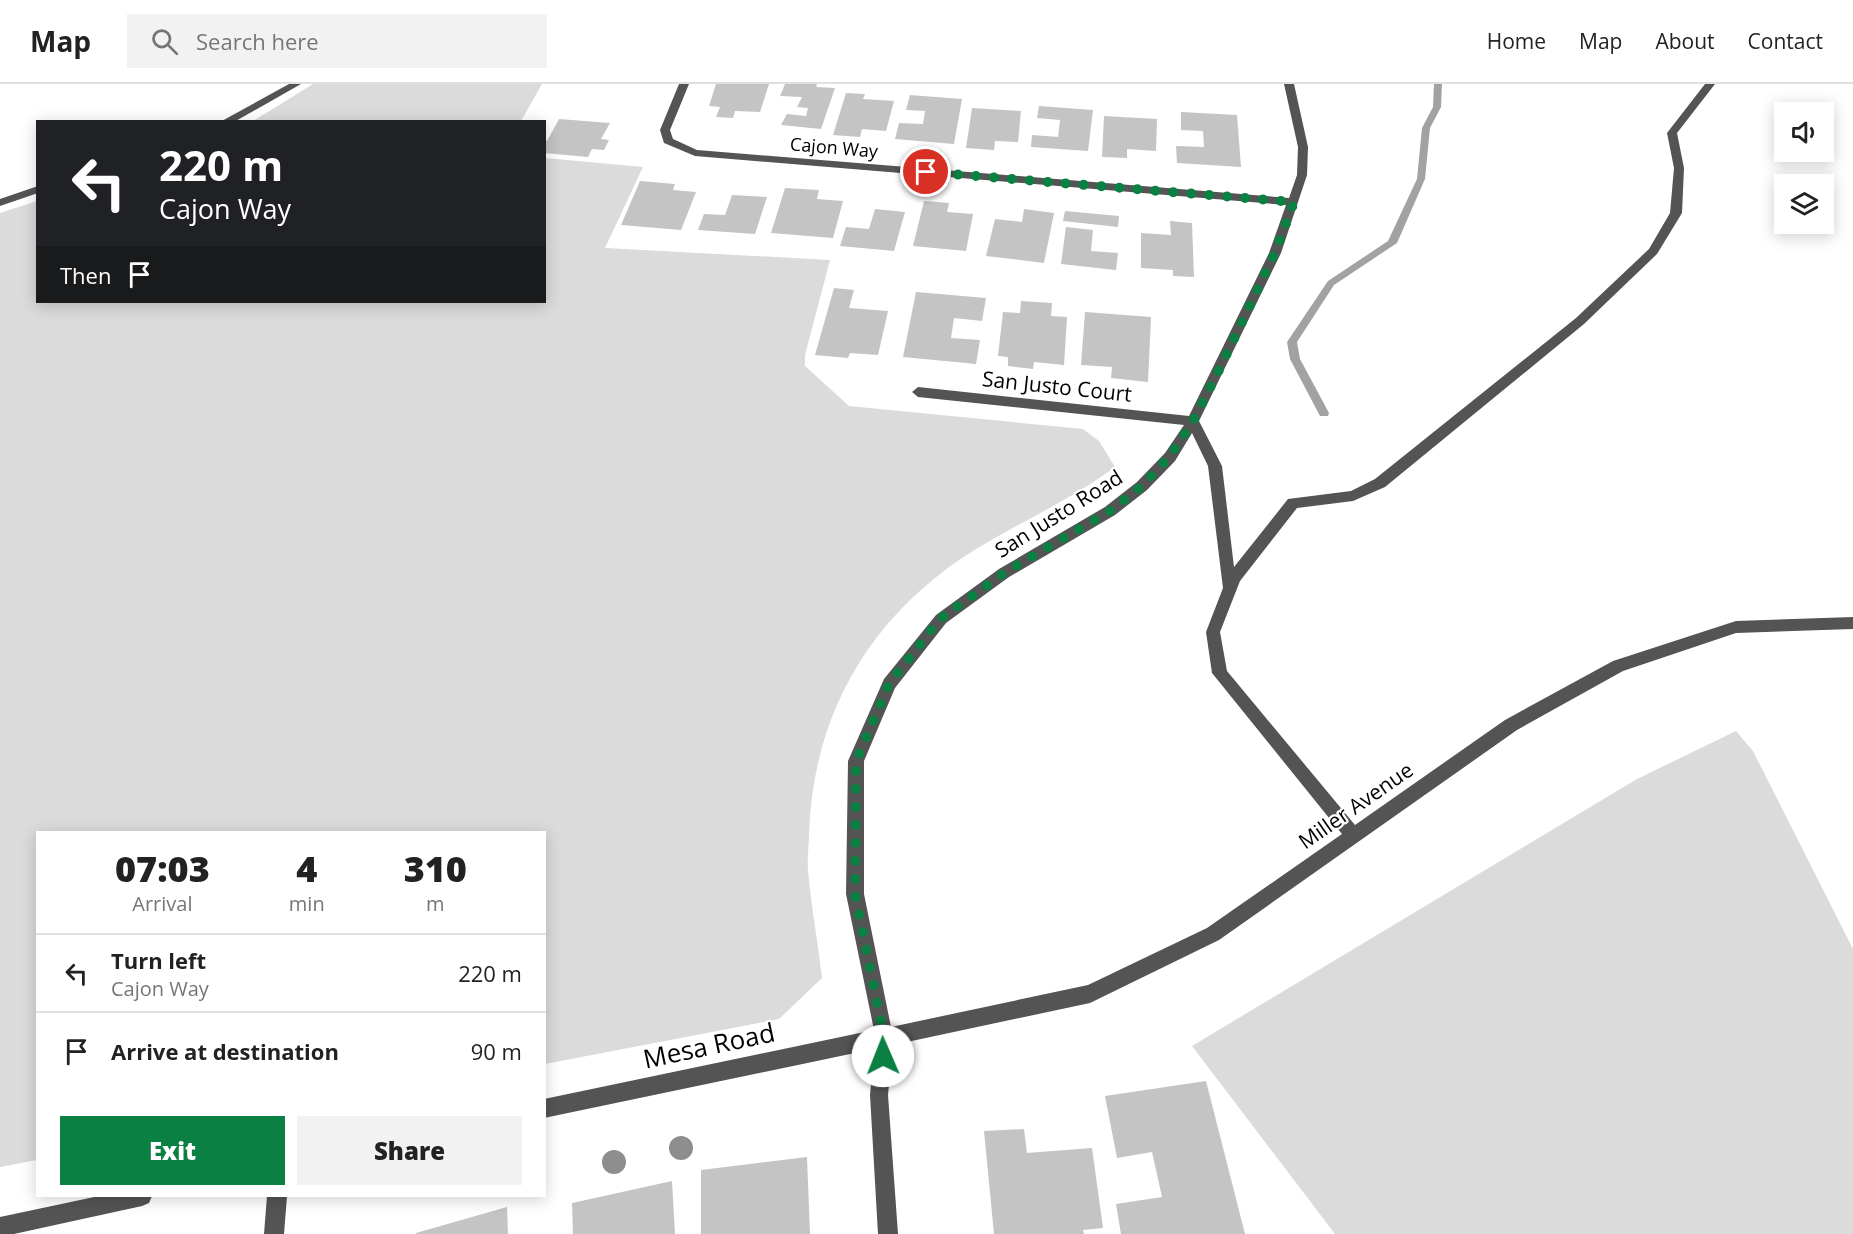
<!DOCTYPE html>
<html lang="en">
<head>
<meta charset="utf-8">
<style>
  :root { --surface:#fff; --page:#f2f2f2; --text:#222; --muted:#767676; --line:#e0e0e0; --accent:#0b8043 }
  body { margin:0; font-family:"Open Sans",sans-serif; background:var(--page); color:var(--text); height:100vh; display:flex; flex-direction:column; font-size:22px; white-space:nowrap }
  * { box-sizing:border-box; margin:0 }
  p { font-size:20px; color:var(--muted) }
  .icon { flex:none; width:33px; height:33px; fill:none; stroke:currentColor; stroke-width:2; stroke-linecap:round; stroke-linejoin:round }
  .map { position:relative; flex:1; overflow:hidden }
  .drawer { position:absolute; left:36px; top:747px; width:510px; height:366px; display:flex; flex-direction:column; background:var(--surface); border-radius:0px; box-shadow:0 3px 15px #0003 }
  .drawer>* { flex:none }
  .top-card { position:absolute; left:36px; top:36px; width:510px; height:183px; border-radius:0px; box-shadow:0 3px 15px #0003; background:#202124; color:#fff; overflow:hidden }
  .fabs { position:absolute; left:1774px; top:18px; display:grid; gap:12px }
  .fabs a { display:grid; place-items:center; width:60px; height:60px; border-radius:0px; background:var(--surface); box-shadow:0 3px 15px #0003; font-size:30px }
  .pin { position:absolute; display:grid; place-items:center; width:51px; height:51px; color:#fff; margin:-26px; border:3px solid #fff; border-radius:50%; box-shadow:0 2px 6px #0007 }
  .me { position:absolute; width:66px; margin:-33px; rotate:359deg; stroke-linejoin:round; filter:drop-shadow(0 0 4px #0008) }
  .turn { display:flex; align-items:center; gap:21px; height:126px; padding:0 24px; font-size:27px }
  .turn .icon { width:78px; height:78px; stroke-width:2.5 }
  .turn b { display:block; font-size:42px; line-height:51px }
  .then { display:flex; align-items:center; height:57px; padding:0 24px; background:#0003; gap:12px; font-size:22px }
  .eta { display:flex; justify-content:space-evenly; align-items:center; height:102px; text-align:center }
  .eta b { font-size:36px; font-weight:800; line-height:42px }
  .action { display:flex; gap:12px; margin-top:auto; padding:12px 24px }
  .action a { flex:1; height:69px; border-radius:0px; background:var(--accent); color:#fff; font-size:24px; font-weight:800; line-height:69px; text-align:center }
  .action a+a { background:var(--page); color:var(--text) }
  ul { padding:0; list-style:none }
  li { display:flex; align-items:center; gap:18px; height:78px; padding:0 24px; border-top:2px solid var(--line) }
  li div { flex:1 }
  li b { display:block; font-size:22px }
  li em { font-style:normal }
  header { display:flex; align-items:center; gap:36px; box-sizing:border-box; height:84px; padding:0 30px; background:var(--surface); border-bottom:2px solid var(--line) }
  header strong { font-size:28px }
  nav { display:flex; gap:33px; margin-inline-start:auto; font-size:21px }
  .search { width:420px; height:54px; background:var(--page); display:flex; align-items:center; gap:15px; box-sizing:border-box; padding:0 21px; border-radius:0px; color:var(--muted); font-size:22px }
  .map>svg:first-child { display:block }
  .green { fill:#dbdbdb }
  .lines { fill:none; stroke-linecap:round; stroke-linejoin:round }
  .stream { fill:#a2a2a2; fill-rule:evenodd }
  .building { fill:#c4c4c4 }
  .minor { fill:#545454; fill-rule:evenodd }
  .tree { fill:#8e8e8e }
  .route { stroke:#0b8043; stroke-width:10; stroke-dasharray:0 18 }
  .labels { text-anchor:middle; stroke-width:4.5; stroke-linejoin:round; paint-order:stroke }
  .far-street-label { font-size:18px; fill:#000; stroke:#fff }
  .street-label { font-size:21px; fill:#000; stroke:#fff }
  .near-street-label { font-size:26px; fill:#000; stroke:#fff }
</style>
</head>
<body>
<header>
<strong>Map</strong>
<div class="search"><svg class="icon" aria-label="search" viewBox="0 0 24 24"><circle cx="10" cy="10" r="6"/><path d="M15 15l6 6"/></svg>Search here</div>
<nav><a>Home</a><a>Map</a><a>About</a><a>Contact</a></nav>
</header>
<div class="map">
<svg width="1853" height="1150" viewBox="0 0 1853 1150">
  <rect width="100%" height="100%" fill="#fff"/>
  <g class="green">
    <polygon points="313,0 542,0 521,37 253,37"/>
    <path d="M545,74L643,83L605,164L830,176L805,271V282L849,322L1083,345L1099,357L1115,383C1067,419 1012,441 962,474C866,539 813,634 809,749C809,761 807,774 808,786C811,822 818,858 822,894L779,935L545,980L544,748H38L37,1076L0,1083V129L37,117L38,218H544Z"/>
    <polygon points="1736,647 1753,667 1853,865 1853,1150 1335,1150 1192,962 1637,695"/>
  </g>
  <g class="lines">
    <polygon class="stream" points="1434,0 1442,0 1441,23 1430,44 1425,95 1397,159 1334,201 1297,258 1300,275 1329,329 1328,332 1320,332 1290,275 1287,258 1328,197 1388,157 1417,95 1422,44 1433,23"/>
  </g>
  <g class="building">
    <polygon points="716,0 769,0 760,28 735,27 733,34 716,33 720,23 709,22"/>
    <polygon points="785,0 817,0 816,3 835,4 821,45 781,41 787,30 806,32 808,24 797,23 802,13 780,12"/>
    <polygon points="846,9 865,10 863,15 894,17 886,47 862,45 860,53 833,51"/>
    <polygon points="910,11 962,15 954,60 895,55 899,39 923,40 925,27 906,26"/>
    <polygon points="1039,22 1093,26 1088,67 1031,63 1032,51 1058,53 1060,36 1037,34"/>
    <polygon points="972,24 1021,27 1018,58 995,57 994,66 966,64"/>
    <polygon points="1181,28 1237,31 1241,83 1177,79 1176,62 1204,63 1203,47 1181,46"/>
    <polygon points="1104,32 1157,35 1156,67 1127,65 1127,74 1102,73"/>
    <polygon points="559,35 610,39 601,55 609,56 604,66 592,65 588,73 544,69 544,57 547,57"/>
    <polygon points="640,97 675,100 673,106 696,108 681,146 621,141"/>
    <polygon points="785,104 819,106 817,115 843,117 833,154 771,149"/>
    <polygon points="732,111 767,113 755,150 698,146 704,130 725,131"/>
    <polygon points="924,117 949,119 947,128 973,130 966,167 913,162"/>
    <polygon points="875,125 905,128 894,167 840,162 846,143 869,145"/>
    <polygon points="1024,125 1054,129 1044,179 986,172 995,135 1022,138"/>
    <polygon points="1065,127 1119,132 1118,143 1063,137"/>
    <polygon points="1170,137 1192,139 1194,193 1173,192 1173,186 1141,184 1141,149 1171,151"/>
    <polygon points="1066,143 1093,146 1091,167 1118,169 1116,186 1061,180"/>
    <polygon points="834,204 854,206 849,224 888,227 878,271 850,269 848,274 815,271"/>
    <polygon points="916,208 986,214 982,237 954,234 951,254 980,256 976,280 903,273"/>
    <polygon points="1021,217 1052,219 1051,232 1067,233 1064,281 1034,278 1033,285 1008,282 1008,273 998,272 1003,228 1020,229"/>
    <polygon points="1085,228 1151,233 1148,298 1111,294 1112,283 1081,281"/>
    <polygon points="1206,997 1245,1150 1121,1150 1116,1120 1162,1113 1152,1068 1117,1074 1105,1012"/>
    <polygon points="1024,1045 1027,1069 1092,1064 1103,1144 1083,1146 1084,1150 994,1150 984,1047"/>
    <polygon points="807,1073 810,1150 701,1150 701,1086"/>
    <polygon points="672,1097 675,1150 573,1150 572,1119"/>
    <polygon points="507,1123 508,1150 416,1150 416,1149"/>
  </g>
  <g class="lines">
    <g class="minor">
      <polygon points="289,0 301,0 234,38 220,38"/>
      <path d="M679,0H689L670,46L673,55L697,66L1289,114L1297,91L1298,63L1284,0H1294L1308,63L1307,91L1281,169L1199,337L1222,382L1234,483L1288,415L1351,407L1375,395L1576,234L1649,165L1670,129L1674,84L1667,49L1705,0H1715L1677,49L1684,84L1682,129L1657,170L1584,240L1385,403L1353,417L1297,424L1240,497L1220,548L1227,587L1355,741L1505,636L1613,577L1736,537L1853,533V545L1736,549L1623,587L1517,646L1219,856L1090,919L893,961L888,1011L898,1150H878L870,1011L874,965L544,1034V1015L874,946L846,810L848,677L884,595L936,531L999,485L1105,423L1137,398L1165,369L1184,341L918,313L912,308L918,303L1189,332L1269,169L1286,121L695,72L664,59L660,46ZM1192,349L1208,382L1223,504L1206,548L1212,589L1342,750L1207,844L1088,901L891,943L864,810V677L895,604L946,539L1009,493L1115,431L1147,406L1175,377Z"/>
      <polygon points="38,102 38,109 0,122 0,115"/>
      <polygon points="99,1112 152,1112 149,1119 142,1122 14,1150 0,1150 0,1133"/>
      <polygon points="267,1112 287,1112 284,1150 264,1150"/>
    </g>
  </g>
  <g class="tree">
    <circle cx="681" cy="1064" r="12"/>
    <circle cx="614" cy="1078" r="12"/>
  </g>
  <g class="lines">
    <polyline class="route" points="883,972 884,953 855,810 856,677 889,600 940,535 1004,489 1110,427 1142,402 1170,372 1193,337 1218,288 1275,169 1294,118 926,88"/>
  </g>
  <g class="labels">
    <g class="far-street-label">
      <text transform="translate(834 64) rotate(5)" y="6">Cajon Way</text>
    </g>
    <g class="street-label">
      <text transform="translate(1057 303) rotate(6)" y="7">San Justo Court</text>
      <text transform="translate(1059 430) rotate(-32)" y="7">San Justo Road</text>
      <text transform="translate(1356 722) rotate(-35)" y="7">Miller Avenue</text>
    </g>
    <g class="near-street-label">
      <text transform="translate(709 962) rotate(-12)" y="9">Mesa Road</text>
    </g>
  </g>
</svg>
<div class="fabs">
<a><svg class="icon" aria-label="sound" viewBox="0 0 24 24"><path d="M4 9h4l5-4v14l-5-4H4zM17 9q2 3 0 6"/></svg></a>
<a><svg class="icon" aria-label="layers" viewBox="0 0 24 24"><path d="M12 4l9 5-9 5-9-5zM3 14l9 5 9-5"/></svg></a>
</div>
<div class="pin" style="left:926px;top:88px;background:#d93025"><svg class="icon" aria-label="arrive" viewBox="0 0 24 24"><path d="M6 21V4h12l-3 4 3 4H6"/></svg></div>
<svg class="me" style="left:883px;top:972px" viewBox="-20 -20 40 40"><circle r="19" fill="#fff"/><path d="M0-13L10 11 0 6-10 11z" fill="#0b8043"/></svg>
<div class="top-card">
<div class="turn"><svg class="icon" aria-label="left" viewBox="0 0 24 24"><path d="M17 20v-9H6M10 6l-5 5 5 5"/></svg><div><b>220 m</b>Cajon Way</div></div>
<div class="then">Then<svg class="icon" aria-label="arrive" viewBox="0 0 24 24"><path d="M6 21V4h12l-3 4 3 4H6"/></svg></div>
</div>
<section class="drawer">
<div class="eta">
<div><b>07:03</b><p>Arrival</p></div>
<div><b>4</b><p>min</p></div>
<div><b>310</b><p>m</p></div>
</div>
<ul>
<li><svg class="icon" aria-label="left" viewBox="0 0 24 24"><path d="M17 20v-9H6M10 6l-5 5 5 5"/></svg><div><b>Turn left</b><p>Cajon Way</p></div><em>220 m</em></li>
<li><svg class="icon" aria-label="arrive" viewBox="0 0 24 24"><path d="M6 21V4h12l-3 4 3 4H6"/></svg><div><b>Arrive at destination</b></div><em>90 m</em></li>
</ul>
<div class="action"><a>Exit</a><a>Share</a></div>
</section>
</div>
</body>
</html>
